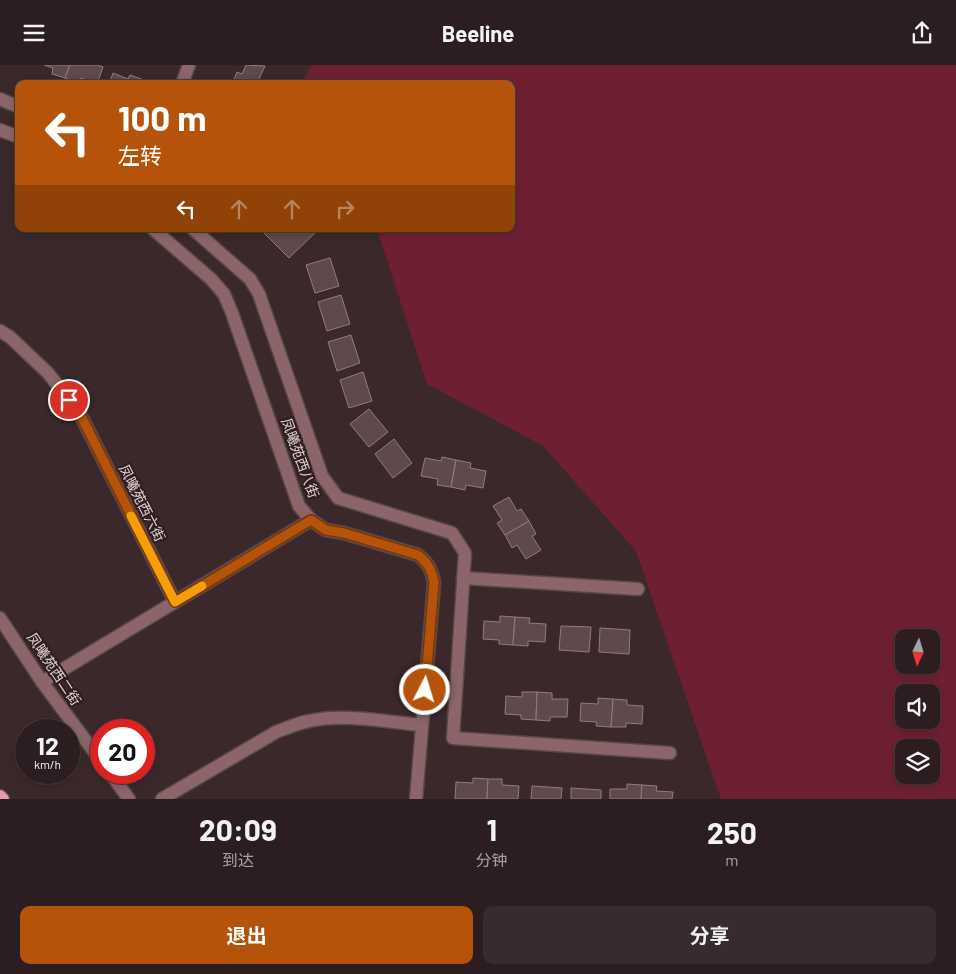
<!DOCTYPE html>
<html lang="zh">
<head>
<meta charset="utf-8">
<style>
  :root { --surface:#2c1e20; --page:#382b2d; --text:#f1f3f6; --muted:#a6a2a5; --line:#483c3e; --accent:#b45309 }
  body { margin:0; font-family:Barlow,"Noto Sans SC",sans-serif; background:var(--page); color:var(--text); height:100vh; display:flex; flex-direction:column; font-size:19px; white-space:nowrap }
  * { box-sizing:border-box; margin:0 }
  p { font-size:16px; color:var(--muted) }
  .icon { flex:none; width:28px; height:28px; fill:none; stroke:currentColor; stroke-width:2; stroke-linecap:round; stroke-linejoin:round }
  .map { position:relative; height:734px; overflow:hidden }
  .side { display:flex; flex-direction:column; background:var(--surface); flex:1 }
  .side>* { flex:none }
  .guide { position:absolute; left:15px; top:15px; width:500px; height:152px; border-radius:10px; box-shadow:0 2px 8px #0003,0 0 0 1px var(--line); background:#b45309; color:#fff; overflow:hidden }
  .needle { width:32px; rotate:184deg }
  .controls { position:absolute; left:895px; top:564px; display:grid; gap:10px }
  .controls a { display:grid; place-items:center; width:45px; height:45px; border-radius:10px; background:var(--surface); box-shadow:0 2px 8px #0003,0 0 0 1px var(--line); font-size:25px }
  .speed { position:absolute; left:15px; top:654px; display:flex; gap:10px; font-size:25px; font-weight:700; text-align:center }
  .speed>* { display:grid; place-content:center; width:65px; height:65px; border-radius:50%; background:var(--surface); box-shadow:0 2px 8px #0003,0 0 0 1px var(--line); line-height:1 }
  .speed small { font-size:12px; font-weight:400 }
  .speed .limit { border:8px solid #d22; background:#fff; color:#111 }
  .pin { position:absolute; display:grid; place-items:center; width:42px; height:42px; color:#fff; margin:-21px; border:2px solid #fff; border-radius:50%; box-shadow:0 1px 5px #0007 }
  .me { position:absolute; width:55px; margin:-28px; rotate:5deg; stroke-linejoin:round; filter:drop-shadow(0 0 4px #0008) }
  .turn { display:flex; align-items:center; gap:18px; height:105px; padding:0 20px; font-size:22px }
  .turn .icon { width:65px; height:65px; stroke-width:2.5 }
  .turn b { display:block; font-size:35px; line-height:42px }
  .lanes { display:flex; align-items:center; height:48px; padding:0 20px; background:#0003; justify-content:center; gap:25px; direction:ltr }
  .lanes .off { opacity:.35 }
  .eta { display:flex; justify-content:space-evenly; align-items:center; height:85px; text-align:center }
  .eta b { font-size:30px; font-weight:700; line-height:35px }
  .cta { display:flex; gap:10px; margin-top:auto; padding:10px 20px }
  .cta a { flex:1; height:58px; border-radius:10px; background:var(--accent); color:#fff; font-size:20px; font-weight:700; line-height:58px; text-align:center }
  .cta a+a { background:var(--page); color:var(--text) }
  header { display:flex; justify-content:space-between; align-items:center; height:65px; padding:0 20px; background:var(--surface); font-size:22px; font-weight:700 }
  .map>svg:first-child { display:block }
  .green { fill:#6e2032; fill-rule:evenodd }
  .building { fill:#5e494c; stroke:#937c7f }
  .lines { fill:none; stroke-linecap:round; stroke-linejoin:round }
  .minor-casing { stroke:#594749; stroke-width:15 }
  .major-casing { stroke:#594749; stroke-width:15 }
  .minor { stroke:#8c656a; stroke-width:12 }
  .major { stroke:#e999a5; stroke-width:12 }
  .route-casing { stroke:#753606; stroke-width:12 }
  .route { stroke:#b45309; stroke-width:9 }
  .slow { stroke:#f59e0b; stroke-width:9 }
  .labels { text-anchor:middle; stroke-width:4.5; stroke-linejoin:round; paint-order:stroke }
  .street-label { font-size:14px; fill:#e0d3d4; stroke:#301e21 }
</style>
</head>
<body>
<header><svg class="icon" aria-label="menu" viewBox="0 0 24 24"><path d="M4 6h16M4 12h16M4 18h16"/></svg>Beeline<svg class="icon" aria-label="share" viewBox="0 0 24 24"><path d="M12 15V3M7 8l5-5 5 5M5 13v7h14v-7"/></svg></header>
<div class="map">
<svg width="956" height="734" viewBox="0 0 956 734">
  <rect width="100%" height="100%" fill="#3b282a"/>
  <path class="green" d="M312,0H956V734H721L636,486L543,381L427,319L377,164H511V19H300ZM904,572H931V600H904ZM904,628H931V655H904ZM904,682H931V710H904Z"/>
  <g class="building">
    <polygon points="44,0 70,0 65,13 52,9 53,3"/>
    <polygon points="70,0 97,0 103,2 97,19 81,13 79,18 65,13"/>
    <polygon points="246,0 265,1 258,16 262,19 232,19 237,7 242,9"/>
    <polygon points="113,8 128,14 130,10 144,15 142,19 109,19"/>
    <polygon points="260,164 319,164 289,193"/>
    <polygon points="330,193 339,221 315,228 306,200"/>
    <polygon points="341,230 350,259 327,266 318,237"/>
    <polygon points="351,270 360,298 337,306 328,277"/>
    <polygon points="363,307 372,336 349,343 340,315"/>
    <polygon points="369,344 388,367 369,382 350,359"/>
    <polygon points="394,374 412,398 393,413 375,389"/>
    <polygon points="442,392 456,395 451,422 437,420 438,414 421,411 425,393 441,396"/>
    <polygon points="456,395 471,398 470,403 486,406 483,423 466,420 465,425 451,422"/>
    <polygon points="509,432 517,446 521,444 529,456 505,470 497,458 502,455 493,441"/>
    <polygon points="529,456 536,469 532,471 541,485 526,494 517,480 512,483 505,470"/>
    <polygon points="500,551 515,552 513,580 499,579 499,575 483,574 484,556 500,557"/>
    <polygon points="515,552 530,553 529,558 546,559 545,577 528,576 528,581 513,580"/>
    <polygon points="561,561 591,562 589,587 559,585"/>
    <polygon points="600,563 630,565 629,589 599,587"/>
    <polygon points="522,627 537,627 536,655 521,654 521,650 505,649 506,631 522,632"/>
    <polygon points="537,627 552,628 552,634 568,634 567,652 550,652 550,656 536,655"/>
    <polygon points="598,633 613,634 611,662 596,661 597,657 580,656 581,638 598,639"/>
    <polygon points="613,634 627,635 627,640 643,641 642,659 626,658 626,662 611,662"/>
    <polygon points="473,713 488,714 487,734 455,734 456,717 473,718"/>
    <polygon points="488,714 502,714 502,720 519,721 518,734 487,734"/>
    <polygon points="627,719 642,720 641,734 610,734 610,724 627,724"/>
    <polygon points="642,720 657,721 656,726 673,727 672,734 641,734"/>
    <polygon points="532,721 562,723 561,734 531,734"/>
    <polygon points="571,723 601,725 601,734 571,734"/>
  </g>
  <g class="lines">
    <defs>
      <g id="minor">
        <polyline points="182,19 189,0"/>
        <polyline points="0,34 19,42"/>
        <polyline points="0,65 19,72"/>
        <path d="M153,164L211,214L224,229L232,248L299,441L311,455L326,465L344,468L418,490C428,498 432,505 434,518L416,734"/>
        <polyline points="193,164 250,214 259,229 322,411 338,433 452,468 465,488 453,673 670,688"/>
        <polyline points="0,266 10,272 48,308 80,349 175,537"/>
        <polyline points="463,513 638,524"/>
        <polyline points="0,553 42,617 101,696"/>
        <polyline points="42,617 311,455"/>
        <polyline points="110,708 129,734"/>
        <path d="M162,734L276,667C287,663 298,658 309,656C345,648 386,657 422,660"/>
      </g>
      <polyline id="major" points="0,731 3,734"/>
    </defs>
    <use href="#minor" class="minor-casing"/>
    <use href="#major" class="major-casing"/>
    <use href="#minor" class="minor"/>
    <use href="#major" class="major"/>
  </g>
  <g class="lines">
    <defs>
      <path id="route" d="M69,335L80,349L175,537L311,455L326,465L344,468L418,490C428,498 432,505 434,518L425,625"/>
    </defs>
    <use href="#route" class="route-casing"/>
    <use href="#route" class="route"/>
    <polyline class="slow" points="131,451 175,537 202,521"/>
  </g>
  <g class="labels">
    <g class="street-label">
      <text transform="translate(300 393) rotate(70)" y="5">凤曦苑西八街</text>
      <text transform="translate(142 438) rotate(63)" y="5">凤曦苑西六街</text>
      <text transform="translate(54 604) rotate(56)" y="5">凤曦苑西二街</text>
    </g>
  </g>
</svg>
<div class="controls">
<a><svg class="needle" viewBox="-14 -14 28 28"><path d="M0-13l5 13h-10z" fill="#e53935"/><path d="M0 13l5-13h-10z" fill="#a6a2a5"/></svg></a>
<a><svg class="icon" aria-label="sound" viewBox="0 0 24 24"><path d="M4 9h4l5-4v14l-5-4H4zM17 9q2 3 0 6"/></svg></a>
<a><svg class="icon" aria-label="layers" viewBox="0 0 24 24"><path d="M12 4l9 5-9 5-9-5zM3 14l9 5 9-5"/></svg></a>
</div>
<div class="speed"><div>12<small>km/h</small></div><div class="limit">20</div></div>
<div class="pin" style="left:69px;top:335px;background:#d93025"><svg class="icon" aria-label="arrive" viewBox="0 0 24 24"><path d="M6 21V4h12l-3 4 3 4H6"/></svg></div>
<svg class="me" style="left:425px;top:625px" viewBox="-20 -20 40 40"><circle r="17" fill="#b45309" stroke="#fff" stroke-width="3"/><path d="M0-11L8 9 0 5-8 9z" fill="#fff"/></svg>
<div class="guide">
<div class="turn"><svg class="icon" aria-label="left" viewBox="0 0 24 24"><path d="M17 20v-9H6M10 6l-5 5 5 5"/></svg><div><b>100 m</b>左转</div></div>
<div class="lanes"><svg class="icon" aria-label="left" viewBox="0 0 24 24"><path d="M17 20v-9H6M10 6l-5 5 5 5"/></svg><svg class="icon off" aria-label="ahead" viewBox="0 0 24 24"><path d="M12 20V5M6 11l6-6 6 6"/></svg><svg class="icon off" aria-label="ahead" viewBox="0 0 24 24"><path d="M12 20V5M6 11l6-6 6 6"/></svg><svg class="icon off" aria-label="right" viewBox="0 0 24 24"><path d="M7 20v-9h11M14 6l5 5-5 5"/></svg></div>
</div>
</div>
<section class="side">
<div class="eta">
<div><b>20:09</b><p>到达</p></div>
<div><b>1</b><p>分钟</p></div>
<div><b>250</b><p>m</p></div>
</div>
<div class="cta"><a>退出</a><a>分享</a></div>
</section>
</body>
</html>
